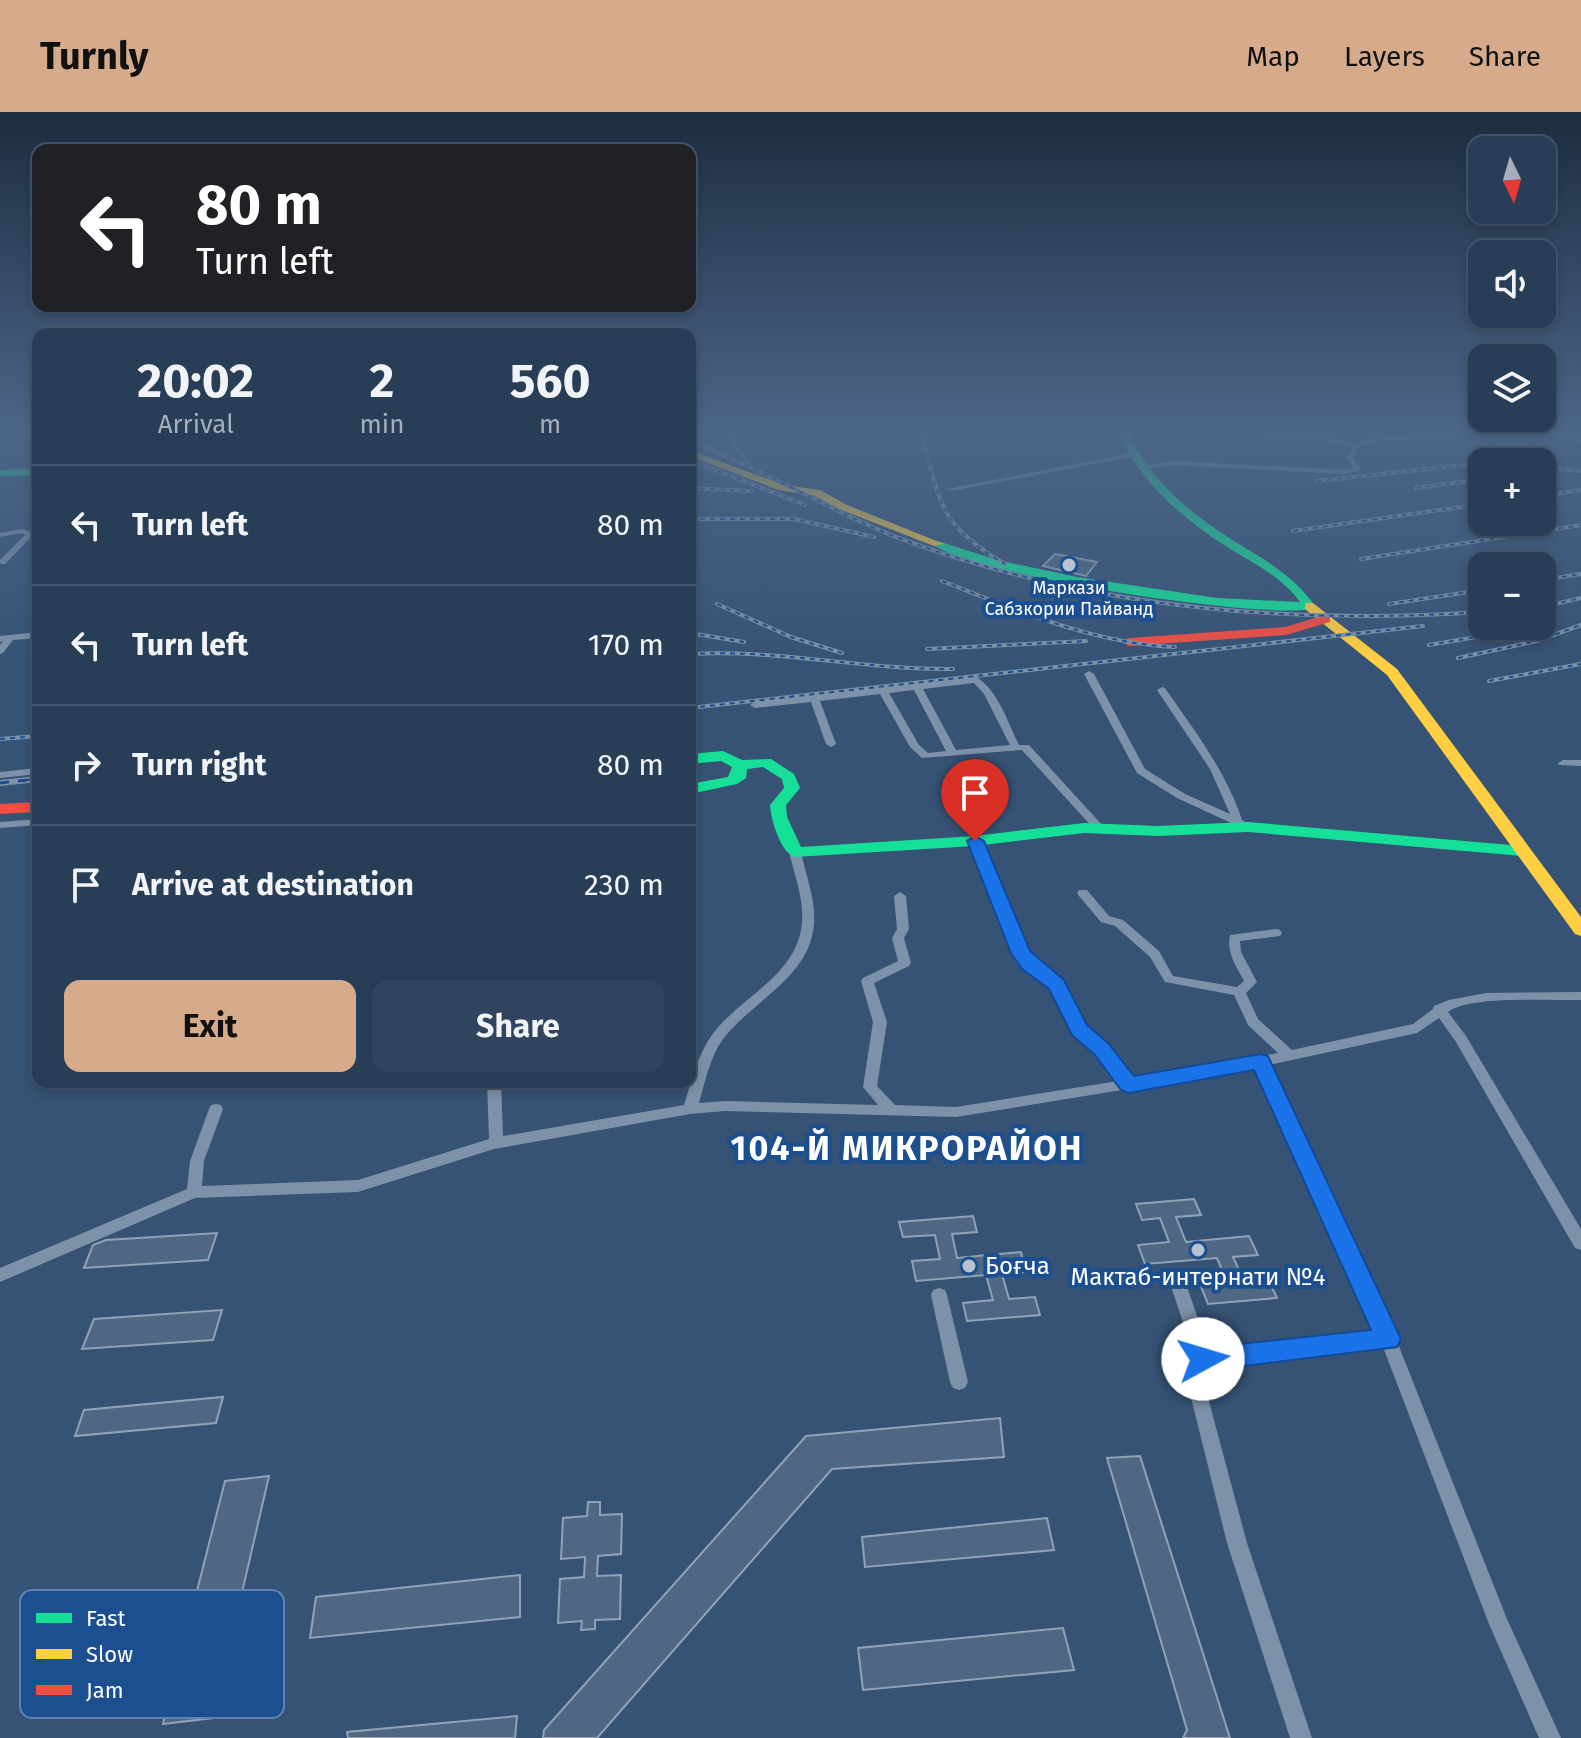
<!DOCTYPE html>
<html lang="en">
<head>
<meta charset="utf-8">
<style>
  :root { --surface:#283e57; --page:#30455d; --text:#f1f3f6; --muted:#a5aeba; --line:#44576d; --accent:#d6ab8b }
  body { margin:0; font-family:"Fira Sans",sans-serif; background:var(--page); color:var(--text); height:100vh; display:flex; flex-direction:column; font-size:30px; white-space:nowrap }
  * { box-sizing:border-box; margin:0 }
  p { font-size:26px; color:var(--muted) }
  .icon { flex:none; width:44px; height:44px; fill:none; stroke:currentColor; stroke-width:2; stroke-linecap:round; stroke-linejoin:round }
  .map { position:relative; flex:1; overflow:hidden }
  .panel { position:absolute; left:32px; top:216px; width:664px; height:760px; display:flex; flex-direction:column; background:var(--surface); border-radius:16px; box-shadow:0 4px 12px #0003,0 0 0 2px var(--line) }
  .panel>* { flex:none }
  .banner { position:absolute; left:32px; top:32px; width:664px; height:168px; border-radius:16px; box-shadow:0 4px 12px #0003,0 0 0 2px var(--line); background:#202124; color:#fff; overflow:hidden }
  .needle { width:52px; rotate:175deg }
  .fabs { position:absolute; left:1468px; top:24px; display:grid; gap:16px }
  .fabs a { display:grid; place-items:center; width:88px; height:88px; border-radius:16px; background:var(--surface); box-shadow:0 4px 12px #0003,0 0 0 2px var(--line); font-size:40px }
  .pin { position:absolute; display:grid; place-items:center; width:68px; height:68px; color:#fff; margin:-82px -34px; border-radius:50% 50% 50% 0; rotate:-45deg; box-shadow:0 0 8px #0007 }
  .pin .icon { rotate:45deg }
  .me { position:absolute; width:88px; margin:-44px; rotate:84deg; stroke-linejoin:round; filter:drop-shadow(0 0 6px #0008) }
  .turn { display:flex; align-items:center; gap:28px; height:168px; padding:0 32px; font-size:36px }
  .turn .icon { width:104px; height:104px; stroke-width:2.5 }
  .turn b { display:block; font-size:56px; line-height:68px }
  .eta { display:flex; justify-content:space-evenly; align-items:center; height:136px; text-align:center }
  .eta b { font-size:48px; font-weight:700; line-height:56px }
  .primary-button { display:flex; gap:16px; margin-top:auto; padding:16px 32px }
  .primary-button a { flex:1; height:92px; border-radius:16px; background:var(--accent); color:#111; font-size:32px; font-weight:700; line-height:92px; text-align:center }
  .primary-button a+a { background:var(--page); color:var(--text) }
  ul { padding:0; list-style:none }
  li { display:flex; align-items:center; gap:24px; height:120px; padding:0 32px; border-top:2px solid var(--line) }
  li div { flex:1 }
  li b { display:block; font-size:30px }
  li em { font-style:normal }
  header { display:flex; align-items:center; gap:48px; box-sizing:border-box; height:112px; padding:0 40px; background:var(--accent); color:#111 }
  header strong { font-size:38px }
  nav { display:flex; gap:44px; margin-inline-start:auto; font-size:28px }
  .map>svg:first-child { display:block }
  .building { fill:#506783; stroke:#92a2b6; stroke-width:2 }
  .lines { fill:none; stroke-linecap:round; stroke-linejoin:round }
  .street { fill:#7d92a8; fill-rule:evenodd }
  .fast { fill:#16e098; fill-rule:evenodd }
  .slow { fill:#ffcf43; fill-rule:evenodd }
  .jam { fill:#f24e42; fill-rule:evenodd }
  .rail-far1-casing { stroke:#7e92a7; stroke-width:4 }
  .rail-casing { stroke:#7e92a7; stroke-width:6 }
  .rail-far1 { stroke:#1b4f8f; stroke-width:2; stroke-dasharray:5; stroke-linecap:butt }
  .rail { stroke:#1b4f8f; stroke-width:3; stroke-dasharray:9; stroke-linecap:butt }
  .route { fill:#1a73e8; stroke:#114b97; stroke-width:2 }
  .poi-dot { fill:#b9c2ce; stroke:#1b4f8f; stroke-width:3 }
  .labels { text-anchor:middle; stroke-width:8; stroke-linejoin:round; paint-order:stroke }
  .far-poi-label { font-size:18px; fill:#fff; stroke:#1b4f8f }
  .near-poi-label { font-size:24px; fill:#fff; stroke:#1b4f8f; text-anchor:start }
  .near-district-label { font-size:34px; font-weight:bold; letter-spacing:2px; fill:#fff; stroke:#1b4f8f }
  .key { fill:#1b4f8f; stroke:#5f84b1; stroke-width:2 }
  .key-label { font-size:22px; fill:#fff }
</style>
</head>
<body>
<header>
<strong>Turnly</strong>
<nav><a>Map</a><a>Layers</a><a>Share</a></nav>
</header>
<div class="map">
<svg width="1581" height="1626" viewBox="0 0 1581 1626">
  <rect width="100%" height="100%" fill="#365274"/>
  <g class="building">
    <polygon points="1055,442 1097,450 1086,464 1043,454"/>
    <polygon points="1194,1087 1201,1103 1176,1105 1186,1130 1249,1124 1258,1143 1233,1145 1244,1169 1268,1167 1277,1186 1208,1192 1200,1172 1227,1170 1217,1146 1145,1152 1138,1133 1169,1130 1160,1106 1142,1108 1136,1092"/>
    <polygon points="973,1104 977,1120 952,1122 957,1146 1021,1140 1026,1160 1002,1162 1009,1187 1035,1185 1040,1203 967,1209 963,1191 993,1188 986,1163 916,1169 912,1149 940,1147 935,1123 903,1125 899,1110"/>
    <polygon points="217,1121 208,1148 84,1156 93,1133 106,1128"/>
    <polygon points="222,1198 213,1228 82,1237 94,1207"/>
    <polygon points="223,1285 216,1311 75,1324 84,1298"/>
    <polygon points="1000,1306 1004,1345 832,1357 597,1626 543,1626 544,1618 806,1324"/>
    <polygon points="1140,1344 1230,1626 1183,1626 1187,1618 1107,1346"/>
    <polygon points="269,1364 213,1606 163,1612 225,1369"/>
    <polygon points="588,1390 600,1390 600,1403 622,1402 621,1442 598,1444 597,1464 621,1463 620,1507 595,1508 595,1517 581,1518 582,1509 558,1511 560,1467 584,1465 585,1445 561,1447 563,1406 587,1404"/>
    <polygon points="1047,1406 1054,1438 865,1455 862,1425"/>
    <polygon points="520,1463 520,1505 310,1526 316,1485"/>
    <polygon points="1063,1516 1074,1558 863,1578 858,1536"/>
    <polygon points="517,1604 515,1626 348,1626 347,1620"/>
  </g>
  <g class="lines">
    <g class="street">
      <polygon points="1242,320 1298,321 1358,331 1377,325 1448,322 1446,320 1454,320 1458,324 1455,326 1378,329 1360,334 1353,346 1361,358 1345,362 1171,353 1143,357 1140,355 1171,349 1345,358 1354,357 1347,346 1354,334 1298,325"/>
      <polygon points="1133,341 1136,343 1135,344 951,379 947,377"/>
      <polygon points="23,417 34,422 5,452 0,452 0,448 25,423 22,421 0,425 0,421"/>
      <polygon points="38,520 38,526 13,528 3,541 0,542 0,533 3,529 0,530 0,524"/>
      <path d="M1089,559L1094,562L1145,657L1185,682L1230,702L1210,657L1157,578L1162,575L1165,576C1194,618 1226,659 1242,708L1253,715L1252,717H1244L1177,686L1137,661L1084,562Z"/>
      <path d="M976,565C998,578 1008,611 1019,633H1029L1103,714L1104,716L1103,718H1095L1022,638L922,646L910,635L880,582L820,589L836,632L831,635L826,632L811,590L755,596L750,593L755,590ZM974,571L984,582L1010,633L956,638L923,577ZM914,578L946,639L928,641L919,633L889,581Z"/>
      <polygon points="1563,648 1581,648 1581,654 1559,653 1558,651"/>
      <polygon points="38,656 38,662 0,666 0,660"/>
      <polygon points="38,707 38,713 0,716 0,710"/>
      <path d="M975,726L981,729L1027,840L1033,849L1061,870L1084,915L1106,933L1132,967L1278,941L1248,913L1234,883L1165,870L1150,845L1115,814L1101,810L1079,784L1077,781L1079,778H1087L1109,804L1123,808L1159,839L1173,864L1237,875L1244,869C1236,854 1226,840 1230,823L1276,817L1280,818L1282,821L1280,824L1240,829L1241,840L1257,870L1246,881L1258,907L1292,938L1413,912L1433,897L1434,894L1449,888L1486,881L1581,880V888C1551,889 1470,883 1448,900L1466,924L1581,1117V1138L1575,1136L1456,930L1439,906L1417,921L1269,953L1396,1227L1507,1507L1561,1626H1539L1489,1512L1383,1235L1200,1256L1247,1431L1312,1626H1290L1227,1431L1182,1249L1184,1244L1193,1241L1168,1165L1170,1160L1176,1158L1182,1160L1209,1239L1377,1221L1257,956L956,1005L725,999L690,1002L494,1037L358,1080L195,1086L0,1170V1156L187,1077L190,1049L209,997L211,993L216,992L221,993L223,997L204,1049L202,1074L358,1068L489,1027L487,970H501L503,1024L684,993C692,968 698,940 715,919C742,885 792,865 801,818C806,792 795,765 789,740L795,737L801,740C806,764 816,788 814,813C809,866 752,889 723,927C710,945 705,970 699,991L725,989L878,993L863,975L873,910L861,869L863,866L898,849L892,826L897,817L894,784L900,780L906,784L909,817L904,826L911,851L909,854L874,871L887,910L877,974L895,993L956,995L1118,969L1096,939L1074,921L1052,876L1025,855L1015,841L969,729Z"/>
      <polygon points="939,1176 945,1178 947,1183 968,1270 965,1276 959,1278 953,1276 950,1270 931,1183 933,1178"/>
    </g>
    <g class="fast">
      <path d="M1118,320H1128C1150,368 1191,402 1234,429C1265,448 1294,464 1315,494L1313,497C1257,507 975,464 932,432L938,429L997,448L1077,465L1217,486L1300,490C1282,465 1253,451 1227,435C1182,406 1140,370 1118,320Z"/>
      <polygon points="38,357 38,363 0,364 0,358"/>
      <path d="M723,639L742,648L771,647L794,662L800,676L786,693L787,705L801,735L975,724L1084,711L1158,714L1248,710L1522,734L1530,739L1522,744L1248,720L1158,724L1084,721L975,734L795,745C780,740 771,708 770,693L784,676L782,667L763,655L747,657L746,666L737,672L690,682V672L728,665L732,655L721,649L690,652V642Z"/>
    </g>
    <g class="slow">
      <polygon points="690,338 784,373 820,378 847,393 944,432 934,434 839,397 813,383 778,378 690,344"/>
      <polygon points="1305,491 1313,491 1397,557 1581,805 1581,824 1575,822 1387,563 1305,497"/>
    </g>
    <g class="jam">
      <polygon points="1325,503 1330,504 1330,510 1286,523 1129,534 1122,530 1129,526 1285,515"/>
      <polygon points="38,690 38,700 0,702 0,692"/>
    </g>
    <defs>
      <g id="rail-far1">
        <polyline points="733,320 735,335 749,351"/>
        <path d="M921,320C941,391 937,412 1005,452"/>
        <polyline points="1539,320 1581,329"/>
        <path d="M690,328C719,342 749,354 778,369C820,389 860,412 904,428C1090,496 1285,513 1482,500"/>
        <polyline points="690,348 805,393"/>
        <polyline points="1542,355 1581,359"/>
        <polyline points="1317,369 1482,351"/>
        <polyline points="690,376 752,379"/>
        <polyline points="1416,376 1482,367"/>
        <polyline points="1542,384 1581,378"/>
        <polyline points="690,407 794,407 874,425"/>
        <polyline points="1293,419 1482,392"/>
        <polyline points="1361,447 1581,413"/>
        <polyline points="1542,468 1581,462"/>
        <path d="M942,469C1019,499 1092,531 1175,535"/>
        <polyline points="717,492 791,525 842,541"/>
        <polyline points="1389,492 1482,478"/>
        <polyline points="1542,495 1581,486"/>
        <polyline points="690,521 744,530"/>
        <polyline points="1429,533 1541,514"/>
        <polyline points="927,537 1086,529"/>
        <path d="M690,542C778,537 865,558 953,557"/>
        <polyline points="1458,546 1537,529 1581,513"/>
        <polyline points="1489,569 1581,552"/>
        <polyline points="690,596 1423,514"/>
        <polyline points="0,627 38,624"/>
        <polyline points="26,668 38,667"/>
      </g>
      <polyline id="rail" points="0,671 38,667"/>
    </defs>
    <use href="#rail-far1" class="rail-far1-casing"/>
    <use href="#rail" class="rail-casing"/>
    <use href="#rail-far1" class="rail-far1"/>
    <use href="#rail" class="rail"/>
  </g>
  <linearGradient id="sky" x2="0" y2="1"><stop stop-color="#1e2d40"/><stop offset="0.58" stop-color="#4c6688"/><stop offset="1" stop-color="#4c6688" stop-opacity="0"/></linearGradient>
  <rect width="1581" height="548" fill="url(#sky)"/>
  <polygon class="route" points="975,724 984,729 1030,839 1064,868 1087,913 1108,931 1134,964 1261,942 1268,944 1401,1227 1397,1235 1203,1259 1194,1256 1190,1247 1194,1239 1203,1236 1371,1218 1254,958 1129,981 1121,978 1094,942 1072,923 1049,877 1022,857 1011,841 967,729"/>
  <g class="poi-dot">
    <circle cx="1069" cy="453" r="8"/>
    <circle cx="1198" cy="1138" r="8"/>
    <circle cx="969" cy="1154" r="8"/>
  </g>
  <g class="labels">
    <g class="far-poi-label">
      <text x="1069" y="482">Маркази<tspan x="1069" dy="21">Сабзкории Пайванд</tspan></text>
    </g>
    <g class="near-poi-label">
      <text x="985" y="1162">Боғча</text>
      <text x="1198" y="1173" text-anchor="middle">Мактаб-интернати №4</text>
    </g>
    <g class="near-district-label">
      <text x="907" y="1048">104-Й МИКРОРАЙОН</text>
    </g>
  </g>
  <rect x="20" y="1478" width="264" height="128" rx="12" class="key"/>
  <rect x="36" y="1501" width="36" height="10" fill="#16e098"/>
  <rect x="36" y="1537" width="36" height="10" fill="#ffcf43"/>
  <rect x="36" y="1573" width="36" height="10" fill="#f24e42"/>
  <g class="key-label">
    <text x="86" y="1514">Fast</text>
    <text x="86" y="1550">Slow</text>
    <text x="86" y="1586">Jam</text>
  </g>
</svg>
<div class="fabs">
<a><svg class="needle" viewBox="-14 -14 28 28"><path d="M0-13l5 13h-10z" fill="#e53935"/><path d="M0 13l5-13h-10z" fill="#a5aeba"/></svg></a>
<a><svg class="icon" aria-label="sound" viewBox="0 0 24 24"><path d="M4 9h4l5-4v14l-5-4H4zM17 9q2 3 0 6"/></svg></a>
<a><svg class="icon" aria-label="layers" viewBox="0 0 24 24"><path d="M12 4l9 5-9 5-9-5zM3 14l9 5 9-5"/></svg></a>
<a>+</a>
<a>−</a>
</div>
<div class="pin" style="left:975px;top:729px;background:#d93025"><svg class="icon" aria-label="arrive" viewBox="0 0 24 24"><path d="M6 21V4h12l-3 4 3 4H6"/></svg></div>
<svg class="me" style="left:1203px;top:1247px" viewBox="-20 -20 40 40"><circle r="19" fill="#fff"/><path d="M0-13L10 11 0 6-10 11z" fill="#1a73e8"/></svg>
<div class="banner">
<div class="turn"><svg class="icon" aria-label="left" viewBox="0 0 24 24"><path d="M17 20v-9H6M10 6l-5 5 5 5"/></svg><div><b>80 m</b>Turn left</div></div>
</div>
<section class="panel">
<div class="eta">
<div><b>20:02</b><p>Arrival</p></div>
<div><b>2</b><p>min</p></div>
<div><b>560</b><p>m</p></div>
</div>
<ul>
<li><svg class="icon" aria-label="left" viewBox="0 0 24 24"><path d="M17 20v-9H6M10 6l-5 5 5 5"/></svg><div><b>Turn left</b></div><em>80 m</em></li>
<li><svg class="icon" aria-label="left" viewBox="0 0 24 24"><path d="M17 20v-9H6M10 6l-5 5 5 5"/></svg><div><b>Turn left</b></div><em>170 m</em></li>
<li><svg class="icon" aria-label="right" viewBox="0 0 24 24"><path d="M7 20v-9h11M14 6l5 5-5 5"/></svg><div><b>Turn right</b></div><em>80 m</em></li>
<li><svg class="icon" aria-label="arrive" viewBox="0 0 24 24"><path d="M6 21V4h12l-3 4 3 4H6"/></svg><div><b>Arrive at destination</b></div><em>230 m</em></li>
</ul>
<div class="primary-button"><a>Exit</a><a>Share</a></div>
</section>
</div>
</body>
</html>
